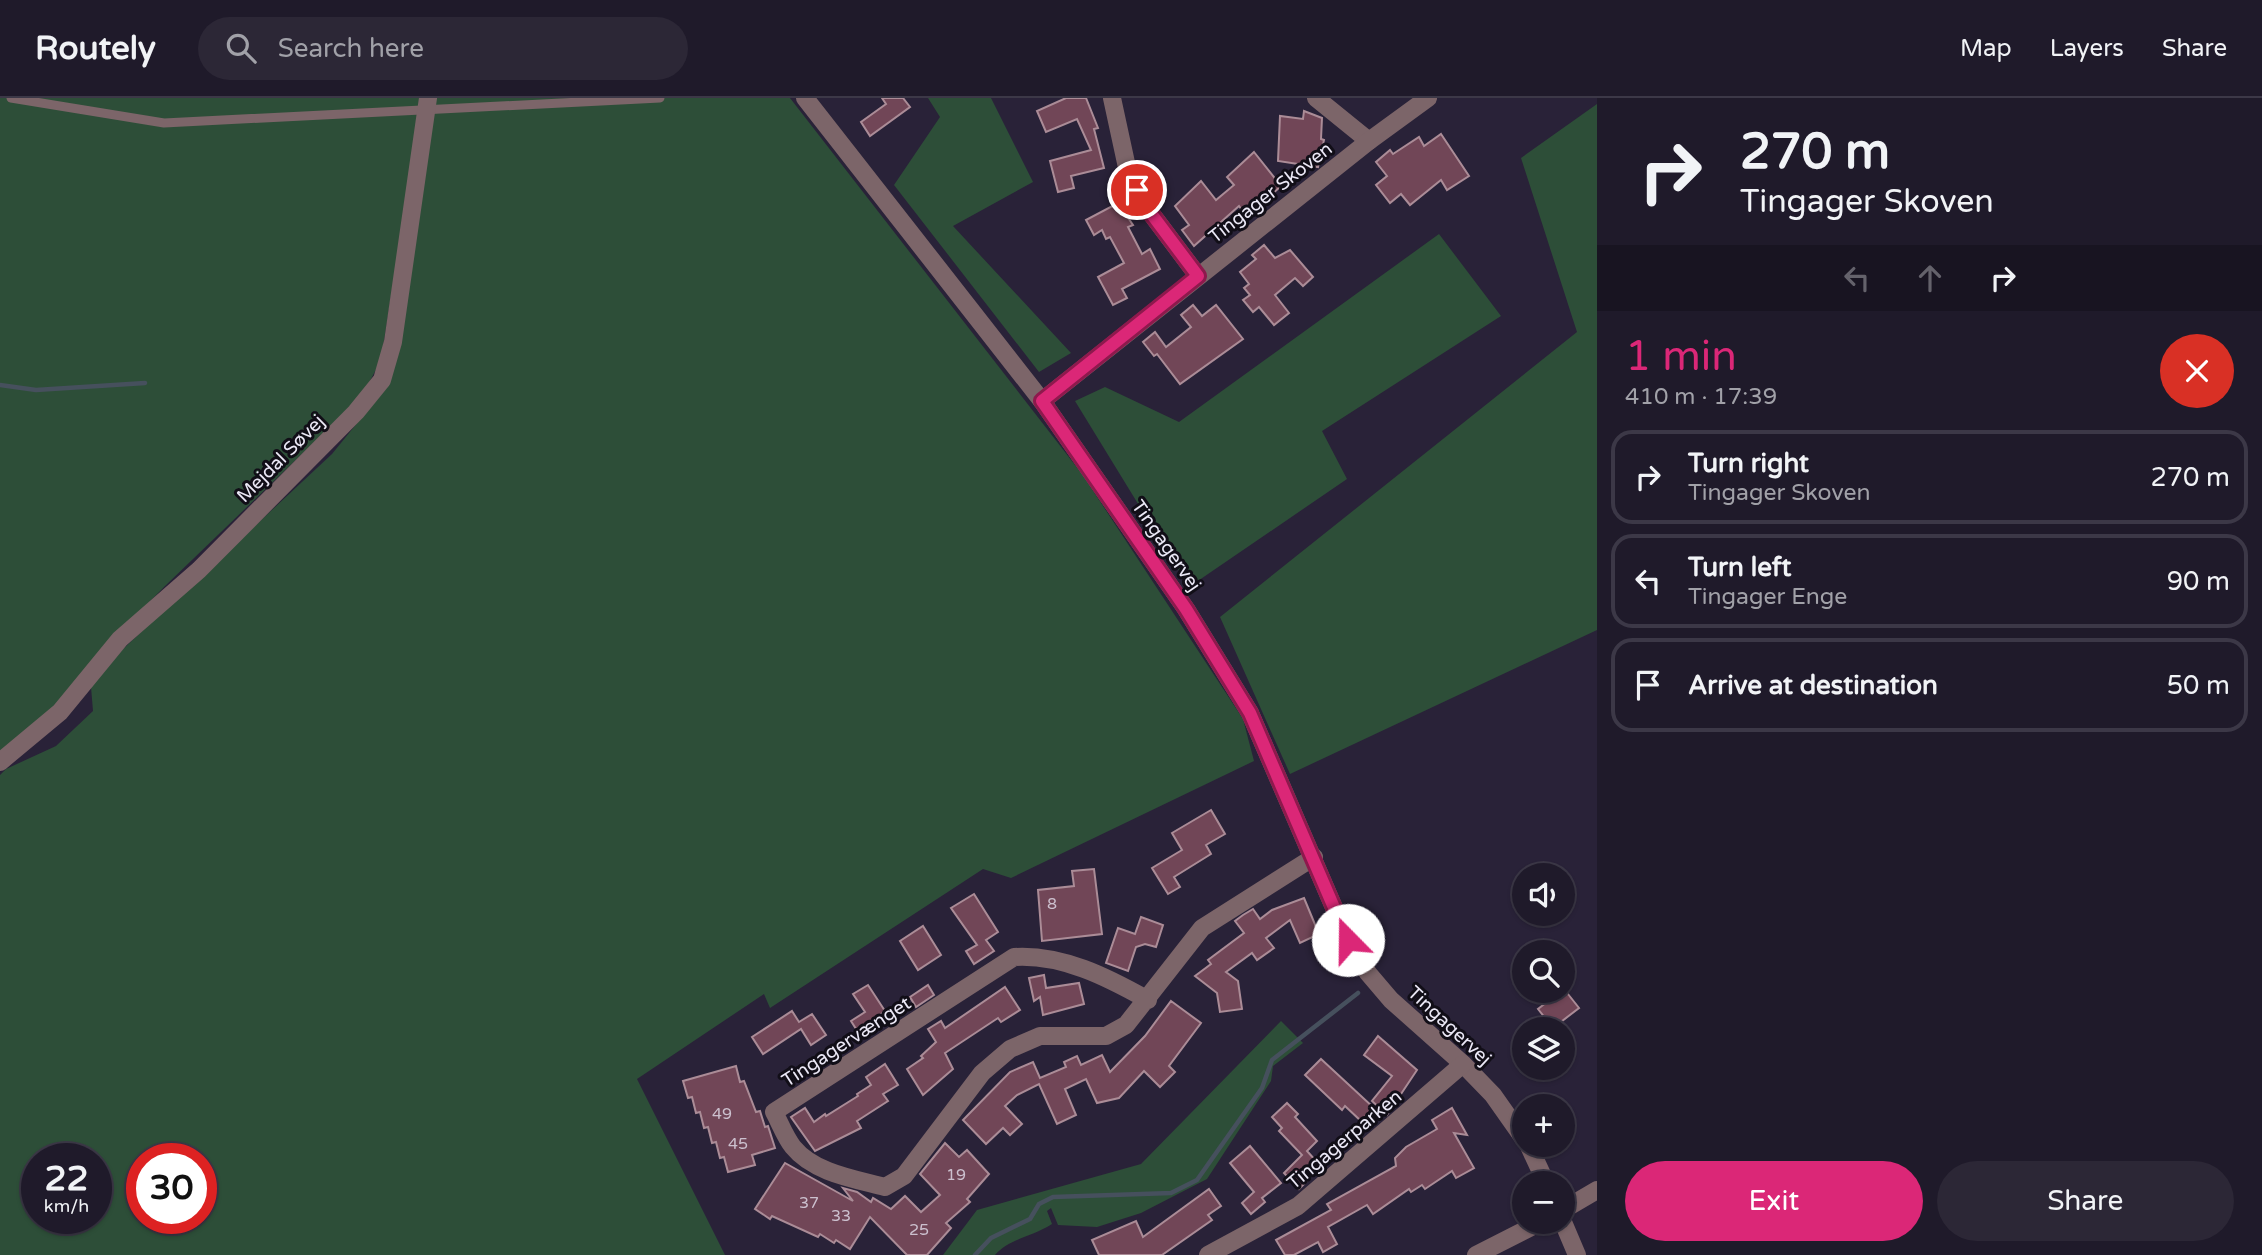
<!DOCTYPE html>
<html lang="en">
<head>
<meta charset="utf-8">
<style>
  :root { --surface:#1f1a2a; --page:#2c2736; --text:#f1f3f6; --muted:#a1a1a8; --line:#3c3847; --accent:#db2777 }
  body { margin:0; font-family:"Varela Round",sans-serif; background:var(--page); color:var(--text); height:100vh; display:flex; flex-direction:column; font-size:26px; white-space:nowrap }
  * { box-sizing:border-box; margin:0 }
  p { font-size:23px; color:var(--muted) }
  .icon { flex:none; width:38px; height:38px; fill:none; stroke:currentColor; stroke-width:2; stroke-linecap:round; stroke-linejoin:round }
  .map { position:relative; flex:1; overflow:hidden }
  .drawer { display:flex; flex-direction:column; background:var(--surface); width:665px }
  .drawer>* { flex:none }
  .top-card { background:#1f1a2a; color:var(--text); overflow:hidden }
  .buttons { position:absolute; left:1512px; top:765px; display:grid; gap:14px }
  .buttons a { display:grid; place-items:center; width:63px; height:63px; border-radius:50%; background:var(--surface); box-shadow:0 2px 5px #0004,0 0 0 2px var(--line); font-size:35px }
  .speed { position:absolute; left:21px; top:1045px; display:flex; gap:14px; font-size:35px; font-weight:700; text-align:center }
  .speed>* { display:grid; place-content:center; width:91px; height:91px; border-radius:50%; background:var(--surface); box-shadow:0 2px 5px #0004,0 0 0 2px var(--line); line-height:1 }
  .speed small { font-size:18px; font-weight:400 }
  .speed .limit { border:10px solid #d22; background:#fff; color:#111 }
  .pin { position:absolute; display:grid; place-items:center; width:60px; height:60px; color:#fff; margin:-30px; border:4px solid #fff; border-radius:50%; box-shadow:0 2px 7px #0007 }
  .me { position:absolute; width:77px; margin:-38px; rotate:338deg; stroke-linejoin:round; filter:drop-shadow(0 0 5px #0008) }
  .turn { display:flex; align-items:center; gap:24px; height:147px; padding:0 28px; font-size:32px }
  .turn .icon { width:91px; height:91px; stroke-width:2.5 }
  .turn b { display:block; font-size:49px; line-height:60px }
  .lanes { display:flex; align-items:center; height:66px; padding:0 28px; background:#0003; justify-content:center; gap:35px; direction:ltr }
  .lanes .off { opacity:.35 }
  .round { display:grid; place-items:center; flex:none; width:74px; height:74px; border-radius:37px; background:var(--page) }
  .overview { display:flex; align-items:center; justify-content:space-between; height:119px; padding:0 28px }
  h1 { font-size:42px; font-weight:600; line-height:52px; color:var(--accent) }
  .button { display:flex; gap:14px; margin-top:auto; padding:14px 28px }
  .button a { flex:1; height:80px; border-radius:42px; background:var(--accent); color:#fff; font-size:28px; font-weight:600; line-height:80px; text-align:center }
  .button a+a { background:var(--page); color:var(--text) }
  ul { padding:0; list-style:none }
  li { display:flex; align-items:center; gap:21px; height:94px; margin:0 14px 10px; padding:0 14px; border:4px solid var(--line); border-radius:21px }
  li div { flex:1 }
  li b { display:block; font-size:26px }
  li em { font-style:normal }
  header { display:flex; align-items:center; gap:42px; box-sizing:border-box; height:98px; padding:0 35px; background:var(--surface); border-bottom:2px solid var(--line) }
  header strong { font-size:33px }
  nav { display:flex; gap:38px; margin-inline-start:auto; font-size:24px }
  .search { width:490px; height:63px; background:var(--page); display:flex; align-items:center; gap:18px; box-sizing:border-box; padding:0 24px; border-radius:38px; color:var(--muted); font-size:26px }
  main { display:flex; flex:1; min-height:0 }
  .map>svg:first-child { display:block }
  .green { fill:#2d4e38; fill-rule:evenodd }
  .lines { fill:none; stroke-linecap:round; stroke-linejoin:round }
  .stream { stroke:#46505d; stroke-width:4.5 }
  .building { fill:#714657; stroke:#ab8c97; stroke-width:2 }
  .service { stroke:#7c6569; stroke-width:9 }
  .minor { stroke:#7c6569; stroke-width:18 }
  .tertiary { stroke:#7c6569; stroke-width:18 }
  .route-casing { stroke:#8e194d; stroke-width:18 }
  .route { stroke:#db2777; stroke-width:12 }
  .labels { text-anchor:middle; stroke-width:6; stroke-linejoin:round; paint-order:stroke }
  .number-label { font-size:16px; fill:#ccc0ce }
  .street-label { font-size:19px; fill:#ebe8f6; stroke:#110e17 }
</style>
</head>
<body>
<header>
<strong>Routely</strong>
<div class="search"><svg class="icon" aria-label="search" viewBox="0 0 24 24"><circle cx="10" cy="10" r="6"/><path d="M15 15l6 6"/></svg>Search here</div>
<nav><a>Map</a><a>Layers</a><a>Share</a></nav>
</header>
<main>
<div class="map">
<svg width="1597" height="1157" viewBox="0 0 1597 1157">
  <rect width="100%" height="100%" fill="#292238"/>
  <g class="green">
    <polygon points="0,0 419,0 418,25 381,262 362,298 164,489 114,540 62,606 0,655"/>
    <path d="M432,0H790L1082,376L1243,621L1254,663L1011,780L983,771L770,910L764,896L637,981L725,1157H0V677L6,671L56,648L93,613L91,589L123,551L332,356L388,287ZM37,1060H96V1120H37ZM142,1060H201V1120H142Z"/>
    <polygon points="928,0 991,0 1033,84 953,128 1071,255 1039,274 894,87 940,19"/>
    <polygon points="1597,6 1597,532 1290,676 1220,519 1577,234 1521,60"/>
    <polygon points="1439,136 1501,218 1322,333 1347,381 1189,489 1075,303 1105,289 1179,324"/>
    <path d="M1281,923L1303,945L1273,968L1271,983L1207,1081L1141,1115L1097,1129L1058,1127L1051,1110L1047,1113L1052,1126C1032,1139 1010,1140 995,1157H943L977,1112L1141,1066Z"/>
  </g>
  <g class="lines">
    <g class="stream">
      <polyline points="0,287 36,292 145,285"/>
      <polyline points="975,1157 991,1140 1030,1121 1039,1106 1053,1099 1171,1095 1197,1082 1262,990 1272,962 1358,895"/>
    </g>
  </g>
  <g class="building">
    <polygon points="882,0 903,0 910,9 870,38 861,24 886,6"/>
    <polygon points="1066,0 1086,0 1098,30 1094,31 1104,70 1071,78 1074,90 1058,94 1050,63 1091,52 1077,21 1046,34 1037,13"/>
    <polygon points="1304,13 1322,20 1321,41 1324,42 1318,69 1278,63 1280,18 1303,21"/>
    <polygon points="1441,36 1469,78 1447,92 1441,82 1410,107 1401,96 1390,105 1376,87 1387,78 1376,64 1390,52 1393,56 1419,39 1424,48"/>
    <polygon points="1254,54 1281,88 1247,119 1239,108 1194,148 1182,132 1189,127 1175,108 1201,83 1216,102 1234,87 1227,79"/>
    <polygon points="1118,105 1133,127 1128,129 1142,156 1150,151 1160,171 1122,191 1127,200 1113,207 1098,179 1124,165 1110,139 1106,141 1102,132 1094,137 1086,122"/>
    <polygon points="1264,147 1275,160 1290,152 1313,179 1303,188 1295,180 1275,197 1289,215 1274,227 1259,209 1253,214 1243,202 1250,197 1244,190 1249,186 1240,174 1256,161 1252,157"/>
    <polygon points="1193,207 1202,218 1216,207 1243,241 1180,286 1157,256 1154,258 1143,244 1155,234 1166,249 1191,229 1181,217"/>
    <polygon points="1211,712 1225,736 1206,747 1211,756 1174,779 1180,789 1168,796 1152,770 1182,752 1172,735"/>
    <polygon points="1094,771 1102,836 1042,843 1038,792 1074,788 1072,773"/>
    <polygon points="974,796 998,834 986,842 994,853 974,866 966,853 977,847 951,810"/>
    <polygon points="1304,800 1319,836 1300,845 1290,822 1266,840 1274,850 1257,862 1252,855 1226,874 1238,883 1242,911 1220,914 1217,895 1195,878 1211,866 1208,862 1244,835 1235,823 1243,817 1253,811 1260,821 1272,812"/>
    <polygon points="1141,819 1163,827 1156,849 1145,846 1136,849 1128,873 1106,865 1118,830 1135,836"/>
    <polygon points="923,828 941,857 918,872 900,843"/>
    <polygon points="1044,877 1046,890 1079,885 1084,906 1043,917 1040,899 1034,903 1029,880"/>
    <polygon points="868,887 885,913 858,934 851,923 865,914 853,896"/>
    <polygon points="928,887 934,897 916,909 910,899"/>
    <polygon points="1005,889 1020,912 1001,924 998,920 945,955 953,971 923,997 907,971 923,960 921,958 936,944 928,931 941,923 945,930"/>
    <polygon points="1564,891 1579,910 1553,930 1538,911"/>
    <polygon points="1171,903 1201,925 1169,968 1175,974 1160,989 1144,973 1119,1000 1097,1005 1086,981 1065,991 1076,1017 1057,1026 1039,986 1017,997 1005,1008 1022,1026 1010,1037 1003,1030 986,1046 963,1022 1010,974 1033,964 1040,980 1066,969 1064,964 1077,958 1081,967 1102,957 1110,974 1145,938"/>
    <polygon points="792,913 799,924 812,916 826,937 811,947 801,931 763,956 752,939"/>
    <polygon points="1378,938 1417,972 1387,1017 1372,1003 1392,978 1364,957"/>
    <polygon points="1321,961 1374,1010 1361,1023 1345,1008 1342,1012 1305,977"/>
    <polygon points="885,966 898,987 883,996 888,1003 857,1023 861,1030 815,1053 791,1019 805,1010 814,1024 825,1016 826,1018 858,998 857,996 871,987 866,979"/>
    <polygon points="736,968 740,984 744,983 756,1014 760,1013 765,1029 768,1028 775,1050 752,1057 755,1067 728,1074 724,1059 720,1060 716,1044 712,1045 708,1029 704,1030 700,1014 696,1015 692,999 688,1000 683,983"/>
    <polygon points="1287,1005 1298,1016 1295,1019 1317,1043 1307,1053 1316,1063 1304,1074 1310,1080 1299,1091 1284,1075 1302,1057 1279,1033 1282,1030 1272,1019"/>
    <polygon points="1452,1010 1467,1037 1454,1035 1474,1070 1456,1080 1452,1073 1425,1091 1422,1087 1411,1094 1409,1091 1373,1116 1367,1107 1328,1129 1337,1146 1323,1154 1318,1144 1294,1157 1285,1157 1276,1142 1331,1112 1327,1106 1396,1068 1395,1060 1406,1049 1437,1031 1432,1022"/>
    <polygon points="945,1045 959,1059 967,1052 989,1076 967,1101 970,1104 946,1125 951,1130 927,1157 907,1157 870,1119 850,1151 836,1142 834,1145 820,1136 818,1139 772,1118 770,1121 755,1111 785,1065 853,1103 843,1090 857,1094 871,1104 873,1100 891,1111 905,1098 921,1114 940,1097 920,1076"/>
    <polygon points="1250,1048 1281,1085 1262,1100 1265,1104 1251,1116 1242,1105 1254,1094 1230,1065"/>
    <polygon points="1209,1091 1221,1108 1208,1117 1212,1122 1162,1157 1099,1157 1092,1142 1136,1123 1143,1139"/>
  </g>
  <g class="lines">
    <polyline class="service" points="11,0 164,25 660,0"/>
    <g class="minor">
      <polyline points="805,0 1042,303 1186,511 1250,615 1348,842 1368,875 1391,902 1463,966 1493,997 1524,1041"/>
      <polyline points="1112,0 1128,74 1147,110 1198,178"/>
      <polyline points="1316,0 1369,43"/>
      <polyline points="1042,303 1369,43 1428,0"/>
      <polyline points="0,664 60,614 120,541 199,472 356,314 382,282 393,244 428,0"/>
      <path d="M1148,902C1107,879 1062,856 1014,859L774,1014C780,1025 785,1039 793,1049C814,1075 855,1081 885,1089L904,1078L982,975L1010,951L1040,938H1106L1126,927L1202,830L1314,759"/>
      <polyline points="1528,1046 1546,1085"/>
      <polyline points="1563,1124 1577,1157"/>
      <polyline points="1208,1157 1298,1108 1463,966"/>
    </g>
    <g class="tertiary">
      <polyline points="1563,1112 1597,1092"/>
      <polyline points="1476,1157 1541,1124"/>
    </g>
  </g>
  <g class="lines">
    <defs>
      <polyline id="route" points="1137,92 1147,110 1198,178 1042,303 1186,511 1250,615 1348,842"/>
    </defs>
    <use href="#route" class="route-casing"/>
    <use href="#route" class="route"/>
  </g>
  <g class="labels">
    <g class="number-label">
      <text x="1052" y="811">8</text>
      <text x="722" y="1021">49</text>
      <text x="738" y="1051">45</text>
      <text x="956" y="1082">19</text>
      <text x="809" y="1110">37</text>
      <text x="841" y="1123">33</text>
      <text x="919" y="1137">25</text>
    </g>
    <g class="street-label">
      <text transform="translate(1270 94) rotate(-38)" y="7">Tingager Skoven</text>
      <text transform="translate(280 360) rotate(-45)" y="7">Mejdal Søvej</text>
      <text transform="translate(1167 447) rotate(55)" y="7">Tingagervej</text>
      <text transform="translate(1450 927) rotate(43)" y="7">Tingagervej</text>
      <text transform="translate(846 943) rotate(-33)" y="7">Tingagervænget</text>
      <text transform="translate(1344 1041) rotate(-40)" y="7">Tingagerparken</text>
    </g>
  </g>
</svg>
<div class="buttons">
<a><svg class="icon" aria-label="sound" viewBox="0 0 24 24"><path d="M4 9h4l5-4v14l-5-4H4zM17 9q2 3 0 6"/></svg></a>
<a><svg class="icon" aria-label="search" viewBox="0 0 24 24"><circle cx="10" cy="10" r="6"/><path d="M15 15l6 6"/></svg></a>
<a><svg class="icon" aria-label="layers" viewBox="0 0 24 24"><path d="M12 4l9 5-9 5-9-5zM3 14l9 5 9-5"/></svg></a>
<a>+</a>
<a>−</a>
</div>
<div class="speed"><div>22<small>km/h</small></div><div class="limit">30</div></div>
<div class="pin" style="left:1137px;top:92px;background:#d93025"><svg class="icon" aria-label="arrive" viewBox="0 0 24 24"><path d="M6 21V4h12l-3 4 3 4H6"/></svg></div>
<svg class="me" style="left:1348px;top:842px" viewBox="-20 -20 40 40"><circle r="19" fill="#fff"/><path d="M0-13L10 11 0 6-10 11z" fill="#db2777"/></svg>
</div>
<section class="drawer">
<div class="top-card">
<div class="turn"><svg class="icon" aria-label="right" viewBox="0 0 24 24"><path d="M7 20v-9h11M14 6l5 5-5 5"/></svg><div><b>270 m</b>Tingager Skoven</div></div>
<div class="lanes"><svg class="icon off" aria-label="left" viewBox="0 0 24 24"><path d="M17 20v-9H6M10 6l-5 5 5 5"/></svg><svg class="icon off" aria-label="ahead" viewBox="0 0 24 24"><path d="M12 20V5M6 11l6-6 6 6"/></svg><svg class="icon" aria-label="right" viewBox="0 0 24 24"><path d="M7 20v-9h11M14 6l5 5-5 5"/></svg></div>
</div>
<div class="overview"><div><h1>1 min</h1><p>410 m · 17:39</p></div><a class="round" style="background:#d93025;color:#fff"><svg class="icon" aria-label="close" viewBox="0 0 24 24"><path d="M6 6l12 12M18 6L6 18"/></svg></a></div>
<ul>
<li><svg class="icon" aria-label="right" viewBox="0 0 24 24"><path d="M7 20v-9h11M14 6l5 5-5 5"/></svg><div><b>Turn right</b><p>Tingager Skoven</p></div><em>270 m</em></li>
<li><svg class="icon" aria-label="left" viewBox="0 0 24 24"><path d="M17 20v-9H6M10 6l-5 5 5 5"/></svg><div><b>Turn left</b><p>Tingager Enge</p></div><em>90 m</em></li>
<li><svg class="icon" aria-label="arrive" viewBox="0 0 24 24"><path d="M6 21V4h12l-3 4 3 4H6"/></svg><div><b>Arrive at destination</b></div><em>50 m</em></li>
</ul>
<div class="button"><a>Exit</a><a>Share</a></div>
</section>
</main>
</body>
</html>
